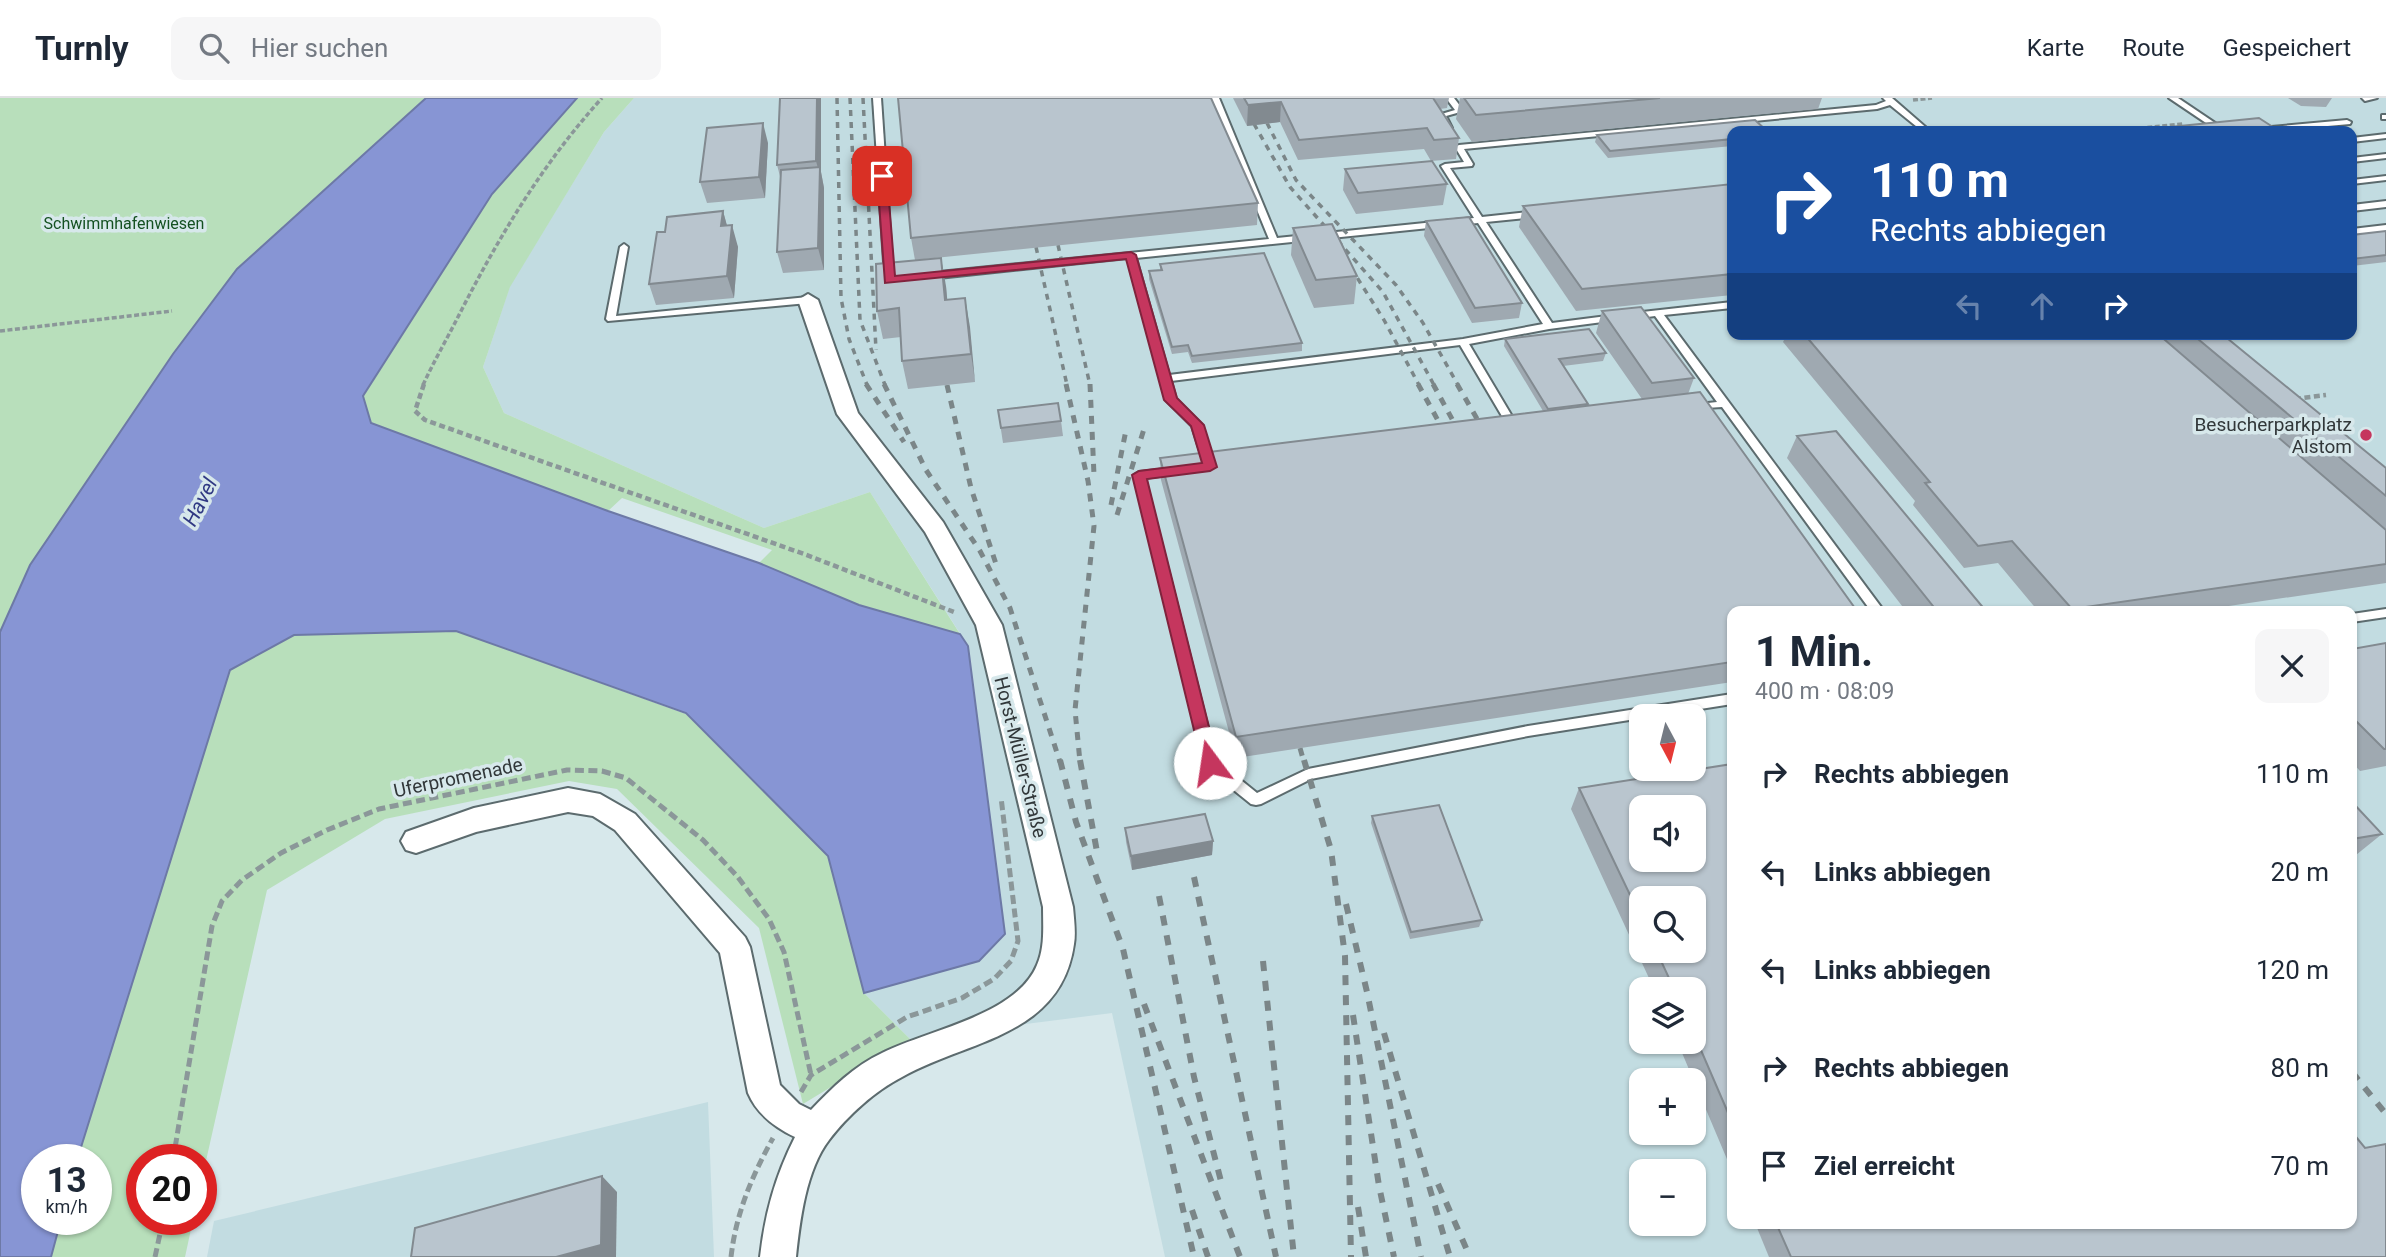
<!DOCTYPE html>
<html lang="de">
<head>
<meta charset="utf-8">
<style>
  :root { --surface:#fff; --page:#f6f6f7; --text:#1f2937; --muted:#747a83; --line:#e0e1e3 }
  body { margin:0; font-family:Roboto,sans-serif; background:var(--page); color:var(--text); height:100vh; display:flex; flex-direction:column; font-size:26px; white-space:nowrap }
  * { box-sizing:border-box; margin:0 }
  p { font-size:23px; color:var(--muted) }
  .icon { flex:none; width:38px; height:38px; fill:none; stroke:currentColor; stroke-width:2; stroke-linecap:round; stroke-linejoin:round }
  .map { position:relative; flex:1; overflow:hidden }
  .sheet { position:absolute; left:1727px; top:508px; width:630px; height:623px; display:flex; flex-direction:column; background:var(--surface); border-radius:14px; box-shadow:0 2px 5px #0004 }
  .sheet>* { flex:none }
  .banner { position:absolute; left:1727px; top:28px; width:630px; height:214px; border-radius:14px; box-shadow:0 2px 5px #0004; background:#1a4fa0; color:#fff; overflow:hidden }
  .needle { width:46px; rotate:173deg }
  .tools { position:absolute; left:1629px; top:606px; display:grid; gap:14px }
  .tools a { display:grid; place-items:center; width:77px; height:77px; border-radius:14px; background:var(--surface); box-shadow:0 2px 5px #0004; font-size:35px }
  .speed { position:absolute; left:21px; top:1046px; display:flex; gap:14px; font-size:35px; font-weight:700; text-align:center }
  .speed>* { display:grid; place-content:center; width:91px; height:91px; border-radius:50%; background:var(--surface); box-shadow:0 2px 5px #0004; line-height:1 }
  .speed small { font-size:18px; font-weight:400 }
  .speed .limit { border:10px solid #d22; background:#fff; color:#111 }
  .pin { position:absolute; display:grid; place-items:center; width:60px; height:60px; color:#fff; margin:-30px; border-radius:14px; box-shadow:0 4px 10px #0006 }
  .me { position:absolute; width:77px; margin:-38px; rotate:346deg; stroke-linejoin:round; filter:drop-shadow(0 0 5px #0008) }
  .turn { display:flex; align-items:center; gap:24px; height:147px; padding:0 28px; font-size:32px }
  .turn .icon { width:91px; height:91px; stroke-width:2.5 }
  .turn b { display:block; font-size:49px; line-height:60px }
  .lanes { display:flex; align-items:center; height:66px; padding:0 28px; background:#0003; justify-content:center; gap:35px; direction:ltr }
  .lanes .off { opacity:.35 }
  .round { display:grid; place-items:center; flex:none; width:74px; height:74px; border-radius:14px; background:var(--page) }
  .overview { display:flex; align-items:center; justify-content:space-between; height:119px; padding:0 28px }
  h1 { font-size:42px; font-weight:700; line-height:52px }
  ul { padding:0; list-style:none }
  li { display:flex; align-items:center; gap:21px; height:98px; padding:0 28px }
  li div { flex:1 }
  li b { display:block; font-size:26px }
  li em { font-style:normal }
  header { display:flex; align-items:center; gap:42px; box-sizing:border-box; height:98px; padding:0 35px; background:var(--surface); border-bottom:2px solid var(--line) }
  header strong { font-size:33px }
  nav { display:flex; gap:38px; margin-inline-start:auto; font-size:24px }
  .search { width:490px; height:63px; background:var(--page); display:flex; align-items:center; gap:18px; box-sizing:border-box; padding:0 24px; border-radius:14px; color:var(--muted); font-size:26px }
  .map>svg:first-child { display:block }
  .built { fill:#c2dce1; fill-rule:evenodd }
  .green { fill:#b8dfbb }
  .water { fill:#8795d4; stroke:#6d79a6; stroke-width:2 }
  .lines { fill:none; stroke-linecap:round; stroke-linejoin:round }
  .lane-casing { stroke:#5c6b6e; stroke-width:4 }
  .street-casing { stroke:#5c6b6e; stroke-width:4 }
  .path-far2 { stroke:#8b9799; stroke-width:3.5; stroke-dasharray:5 2.5; stroke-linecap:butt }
  .path-far1 { stroke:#8b9799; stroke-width:4.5; stroke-dasharray:6 3.5; stroke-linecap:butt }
  .path { stroke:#8b9799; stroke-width:5; stroke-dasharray:9 4.5; stroke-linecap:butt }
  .lane { fill:#fff; fill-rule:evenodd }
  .street { fill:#fff; fill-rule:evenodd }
  .rail-far2 { stroke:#7b8688; stroke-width:3.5; stroke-dasharray:6 6; stroke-linecap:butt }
  .rail-far1 { stroke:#7b8688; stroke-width:5; stroke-dasharray:8 8; stroke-linecap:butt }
  .rail { stroke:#7b8688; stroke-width:6; stroke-dasharray:10 10; stroke-linecap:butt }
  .wall { fill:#9fa9b1; fill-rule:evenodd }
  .shaded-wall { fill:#828a90 }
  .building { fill:#b9c5ce; stroke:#828a90; stroke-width:2; fill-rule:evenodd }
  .route { fill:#c5365e; stroke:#80233d; stroke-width:2 }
  .poi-dot { fill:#c5365e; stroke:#d7e8eb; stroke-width:2.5 }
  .labels { text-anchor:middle; stroke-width:7; stroke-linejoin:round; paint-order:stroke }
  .far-park-label { font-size:16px; fill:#145121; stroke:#d7e8eb }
  .poi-label { font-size:19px; fill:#313739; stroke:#d7e8eb; text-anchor:end }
  .street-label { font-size:19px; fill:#313739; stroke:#d7e8eb }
  .water-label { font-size:21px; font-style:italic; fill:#303983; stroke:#d7e8eb }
</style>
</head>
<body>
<header>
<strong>Turnly</strong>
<div class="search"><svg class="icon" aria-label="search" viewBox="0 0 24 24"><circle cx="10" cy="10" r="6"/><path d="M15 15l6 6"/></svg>Hier suchen</div>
<nav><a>Karte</a><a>Route</a><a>Gespeichert</a></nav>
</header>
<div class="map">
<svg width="2386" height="1159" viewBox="0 0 2386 1159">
  <rect width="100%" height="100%" fill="#d7e8eb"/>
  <g class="built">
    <path d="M634,0H2386V1159H1165L1112,915L910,941L864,895L979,863L968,548L870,394L764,430L504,315L483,269L510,188L604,34ZM1732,33H2352V236H1732ZM1732,513H2352V1125H1732ZM1642,618H1694V670H1642ZM1642,709H1694V761H1642ZM1642,800H1694V852H1642ZM1642,891H1694V943H1642ZM1642,982H1694V1034H1642ZM1642,1073H1694V1125H1642Z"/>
    <polygon points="708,1004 714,1159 207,1159 214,1123"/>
  </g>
  <g class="green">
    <polygon points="0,0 439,0 0,565"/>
    <polygon points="577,0 634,0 604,34 510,189 483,269 504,315 764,430 870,394 960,536 859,507 759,465 772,452 622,400 608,413 371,325 363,299 492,96"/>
    <polygon points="456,533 686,616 828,758 864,895 910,941 803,1006 759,830 617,691 569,683 385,721 267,792 201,1085 201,1062 142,1062 142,1122 193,1122 185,1159 51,1159 61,1122 96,1122 96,1062 77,1062 230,572 294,537"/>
  </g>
  <polygon class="water" points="426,0 577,0 492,96 363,298 371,325 608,413 759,465 859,507 960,536 968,548 1005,836 979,863 864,895 828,758 686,615 456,533 294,537 230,572 77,1062 37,1062 37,1122 61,1122 51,1159 0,1159 0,534 30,467 173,256 237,171"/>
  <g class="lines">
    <defs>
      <g id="lane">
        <polygon points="873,0 881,0 893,179 889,182 885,179"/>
        <path d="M1211,0H1219L1277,140L1474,120L1441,68L1445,66L1464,64L1455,49L1459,47L1876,7L1886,3L1883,0H1892L1930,33H1922L1890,7L1877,11L1464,51L1473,66L1472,68L1450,70L1482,119L1537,113L1541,116L1537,119L1486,124L1552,225L1615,217L1618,218V222L1549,231L1469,246L1519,330L1514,333L1509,330L1460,247L1171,283L1176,301L1202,327L1215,369L1210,372L1205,369L1192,328L1166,302L1128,160L929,181L925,178L929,175L1269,141ZM1478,125L1543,226L1463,241L1169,277L1136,160Z"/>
        <polygon points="1446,0 1454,0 1464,13 1446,18 1452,30 1448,32 1444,30 1438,17 1455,12"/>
        <polygon points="2169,0 2178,0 2227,33 2218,33"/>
        <polygon points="2362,0 2377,0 2365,3"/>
        <rect x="2382" y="17" width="4" height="4"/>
        <polygon points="2347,22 2351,24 2350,26 2272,33 2245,33 2249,31"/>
        <polygon points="2386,36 2386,40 2352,44 2352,40"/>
        <polygon points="2386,56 2386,60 2352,64 2352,60"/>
        <polygon points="2386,78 2386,82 2352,86 2352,82"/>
        <polygon points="2386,103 2386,109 2352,113 2352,107"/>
        <polygon points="2386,127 2386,133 2352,137 2352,131"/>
        <polygon points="624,146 628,149 616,218 808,199 813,202 808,205 608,223 606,221 620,149"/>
        <polygon points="1732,204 1732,210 1664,217 1884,513 1871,513 1722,309 1690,311 1690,307 1717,304 1655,218 1633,221 1628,218 1633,215"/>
        <polygon points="1176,370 1180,371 1181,373 1180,375 1145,380 1216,662 1257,695 1308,671 1528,628 1732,596 1732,606 1656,618 1642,618 1642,620 1528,638 1311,681 1261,706 1256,707 1251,706 1205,669 1204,665 1134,377 1139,374"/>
        <polygon points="2386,511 2386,519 2352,524 2352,516"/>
      </g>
      <path id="street" d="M808,196L818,202L858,315L943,424L1002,527L1073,809C1074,821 1076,835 1074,846C1061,939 967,942 902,979C875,993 848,1017 829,1042C806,1072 800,1122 796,1159H760C765,1115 775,1079 795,1039C774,1029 757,1016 748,995L720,855L615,732L593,718L568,714L476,734L416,755L406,752L401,743L406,734L474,710L568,690L600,696L635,716L745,839L750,849L780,987L799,1006L811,1012C832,990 854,968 882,955C927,932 1016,918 1037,867C1045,849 1043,829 1043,809L976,527L925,434L837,316L798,202Z"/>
    </defs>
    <use href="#lane" class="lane-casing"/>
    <use href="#street" class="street-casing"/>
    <g class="path-far2">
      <polyline points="1913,2 1932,0"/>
      <polyline points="2110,33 2183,26"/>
      <polyline points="0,233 172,213"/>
      <path d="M423,287C434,263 448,239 460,215C500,137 543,65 602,0"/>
    </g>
    <g class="path-far1">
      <polyline points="424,286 415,313 425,322 804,456 954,514"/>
      <polyline points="2295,301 2326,297"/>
    </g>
    <g class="path">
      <polyline points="801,994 811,977 907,919 962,900 994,881 1011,863 1018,843 1001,699"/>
      <polyline points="173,1062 212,828 222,803 242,782 281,755 327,732 379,711 567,672 602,673 626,680 703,742 737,778 769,821 784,854 811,977"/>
      <polyline points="155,1159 163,1122"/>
      <path d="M731,1159C736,1115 752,1078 773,1040"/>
    </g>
    <use href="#lane" class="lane"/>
    <use href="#street" class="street"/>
    <g class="rail-far2">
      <polyline points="837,0 841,200 849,241 867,287"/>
      <polyline points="850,0 860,222 885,287"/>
      <polyline points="863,0 876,252"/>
      <polyline points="1267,25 1296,82 1396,187 1423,225 1458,287"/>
      <polyline points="1254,26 1290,89 1383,194 1434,287"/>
      <polyline points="1058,147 1090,287"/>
      <polyline points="1036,149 1067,287"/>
      <polyline points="1351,170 1384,222 1419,287"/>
    </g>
    <g class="rail-far1">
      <polyline points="866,286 904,344"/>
      <polyline points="884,286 926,372 980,453 1010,510 1060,664"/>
      <polyline points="1066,286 1088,383 1094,428 1075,612 1080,664"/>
      <polyline points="1090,286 1094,377"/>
      <polyline points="1418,286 1441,328"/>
      <polyline points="1433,286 1464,343"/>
      <polyline points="1457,286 1487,338"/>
      <polyline points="947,287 971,390 996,466"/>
      <polyline points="1111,407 1126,332"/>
      <polyline points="1117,417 1144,331"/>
      <polyline points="1300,650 1304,664"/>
    </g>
    <g class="rail">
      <polyline points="1060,662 1076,724 1123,851 1194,1159"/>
      <polyline points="1080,662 1098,759"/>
      <polyline points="1304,662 1331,752 1345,858 1351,1159"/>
      <polyline points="1194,779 1276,1159"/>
      <polyline points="1159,798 1194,979 1223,1091"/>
      <polyline points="1346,806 1367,894 1421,1159"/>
      <polyline points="1263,863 1294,1159"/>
      <polyline points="1144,906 1240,1159"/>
      <polyline points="1353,917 1379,1088 1394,1159"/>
      <polyline points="1384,935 1450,1159"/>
      <polyline points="2352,974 2386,1016"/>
      <polyline points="1438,1086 1470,1159"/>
      <polyline points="1358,1109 1366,1159"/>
      <polyline points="1192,1112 1208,1159"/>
    </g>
  </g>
  <g class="wall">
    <polygon points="780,0 821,0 821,74 824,90 824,172 783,175 777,154 781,82 777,67"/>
    <polygon points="1233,0 1449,0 1447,10 1440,11 1459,40 1456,61 1431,63 1424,51 1298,62 1280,24 1247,28"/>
    <polygon points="1460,0 1822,0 1818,11 1472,44 1456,21"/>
    <polygon points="2288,0 2332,0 2326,9 2301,8"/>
    <polygon points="1732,33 1732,48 1608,60 1595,44 1597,37"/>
    <polygon points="768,45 765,100 707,105 700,84"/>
    <polygon points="1345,71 1447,86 1443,107 1356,116 1343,92"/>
    <polygon points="1732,86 1732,197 1576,213 1519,129 1523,108"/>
    <polygon points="1258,105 1257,127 915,162 911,140"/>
    <polygon points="723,113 727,128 738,149 734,200 656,207 649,186 665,134"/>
    <polygon points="1426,123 1522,205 1519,220 1472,225 1424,138"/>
    <polygon points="1293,130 1357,178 1354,206 1314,210 1291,157"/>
    <polygon points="2386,133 2386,164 2352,168 2352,137"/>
    <polygon points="1160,166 1302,245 1302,253 1192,265 1188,254 1172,256 1149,181 1149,173 1160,172"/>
    <polygon points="946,188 947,202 965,200 975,284 908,291 902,263 901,239 883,241 877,213"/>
    <polygon points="1602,213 1694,280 1688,296 1732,513 1732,584 1236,660 1161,382 1160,360 1543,313 1504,248 1505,241 1606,255 1603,263 1563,268 1588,306 1587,308 1642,301 1596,235"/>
    <polygon points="1787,236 2222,236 2386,370 2386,485 2195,513 2038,513 1998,465 1964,470 1913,407 1915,403 1783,244"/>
    <polygon points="998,312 1061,323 1063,338 1003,345"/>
    <polygon points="1797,338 1986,513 1906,513 1787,360"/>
    <polygon points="2386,545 2386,668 2360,673 2352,664 2352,551"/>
    <path d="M1732,666V1073L1677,943H1694V891H1654L1571,711L1579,690ZM1642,800L1694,852H1642Z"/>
    <polygon points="2352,704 2382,736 2356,757 2352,757"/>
    <polygon points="1372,718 1482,822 1479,829 1410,841 1371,725"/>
    <polygon points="1125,730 1213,743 1212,757 1132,772 1126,744"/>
    <polygon points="1755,1125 2352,1125 2386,1159 1769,1159"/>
  </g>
  <g class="shaded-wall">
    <polygon points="817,0 821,0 821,74 824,90 824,172 818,150 820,78 816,63"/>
    <polygon points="1281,4 1280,24 1247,28 1248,7"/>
    <polygon points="763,25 768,45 765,100 759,79"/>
    <polygon points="723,113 729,135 721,128"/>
    <polygon points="732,127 738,149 734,200 727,178"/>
    <polygon points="941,160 946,188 950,231 945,202"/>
    <polygon points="965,200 970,229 975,284 971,256"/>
    <polygon points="1213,743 1212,757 1132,772 1131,758"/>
    <polygon points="602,1078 617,1094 616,1159 556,1159"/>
  </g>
  <g class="building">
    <polygon points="780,0 817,0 816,63 777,67"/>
    <polygon points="898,0 1211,0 1258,105 911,140"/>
    <polygon points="1244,0 1433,0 1459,40 1434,42 1427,30 1299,42 1281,4 1248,7"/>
    <polygon points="1464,0 1660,0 1476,17"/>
    <polygon points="2259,20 2279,33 2130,33"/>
    <polygon points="1755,22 1767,33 1732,33 1732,41 1610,53 1597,37"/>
    <polygon points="763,25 759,79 700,84 707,30"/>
    <polygon points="1432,63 1447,86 1358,95 1345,71"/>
    <polygon points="820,69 818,150 777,154 781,72"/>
    <polygon points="1732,86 1732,176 1582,191 1523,108"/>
    <polygon points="723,113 721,128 732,127 727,178 649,186 657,134 665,134 667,119"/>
    <polygon points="1469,119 1522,205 1475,210 1426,123"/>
    <polygon points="1332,126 1357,178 1316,182 1293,130"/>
    <polygon points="2386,133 2386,157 2352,161 2352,137"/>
    <polygon points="1264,155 1302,245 1192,258 1188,247 1172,249 1149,173 1162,172 1160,166"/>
    <polygon points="941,160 945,202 965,200 971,256 902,263 899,210 877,213 876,166"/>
    <polygon points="1641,209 1694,280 1652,285 1602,213"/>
    <polygon points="1589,231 1606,255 1559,261 1588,306 1548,311 1505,241"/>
    <polygon points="1804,236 2158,236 2386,432 2386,466 2072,511 2012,443 1978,448 1925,385 1930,384"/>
    <polygon points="2192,236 2222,236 2386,370 2386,398"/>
    <polygon points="1700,294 1857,513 1732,513 1732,564 1236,639 1160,360"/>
    <polygon points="1058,305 1061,323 1001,330 998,312"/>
    <polygon points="1836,333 1986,513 1937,513 1797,338"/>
    <polygon points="2386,545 2386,651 2384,651 2352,619 2352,551"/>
    <path d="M1732,666V1024L1694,936V891H1674L1656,852H1694V800H1642V822L1579,690ZM1642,709H1694V761H1642Z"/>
    <polygon points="2352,704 2382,736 2352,741"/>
    <polygon points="1439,707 1482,822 1411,834 1372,718"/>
    <polygon points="1205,716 1213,743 1131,758 1125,730"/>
    <polygon points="2352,1034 2365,1050 2386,1046 2386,1159 1791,1159 1776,1125 2352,1125"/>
    <polygon points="602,1078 601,1147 556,1159 411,1159 415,1130"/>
  </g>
  <polygon class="route" points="882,75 887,78 895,178 1131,154 1136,157 1177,300 1204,327 1217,369 1210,373 1147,381 1218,665 1216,670 1204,670 1202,665 1132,377 1139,373 1202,365 1191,328 1164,302 1126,161 885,185 877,78"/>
  <circle class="poi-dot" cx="2366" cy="337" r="7"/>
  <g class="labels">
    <g class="far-park-label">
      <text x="124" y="131">Schwimmhafenwiesen</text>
    </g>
    <g class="poi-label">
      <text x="2352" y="333">Besucherparkplatz<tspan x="2352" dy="22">Alstom</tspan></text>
    </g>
    <g class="street-label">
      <text transform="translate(1021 659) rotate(76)" y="7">Horst-Müller-Straße</text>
      <text transform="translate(458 679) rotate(-12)" y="7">Uferpromenade</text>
    </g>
    <g class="water-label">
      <text transform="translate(200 404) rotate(-63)" y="7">Havel</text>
    </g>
  </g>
</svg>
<div class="tools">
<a><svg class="needle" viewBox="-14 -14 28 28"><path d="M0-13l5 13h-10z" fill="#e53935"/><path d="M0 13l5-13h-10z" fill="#747a83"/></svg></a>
<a><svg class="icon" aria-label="sound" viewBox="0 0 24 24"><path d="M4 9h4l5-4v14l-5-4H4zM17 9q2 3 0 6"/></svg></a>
<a><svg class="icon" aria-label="search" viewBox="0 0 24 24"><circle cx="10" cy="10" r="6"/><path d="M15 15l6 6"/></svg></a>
<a><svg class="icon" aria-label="layers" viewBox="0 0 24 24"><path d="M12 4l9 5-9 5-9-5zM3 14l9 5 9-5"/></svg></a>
<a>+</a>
<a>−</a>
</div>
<div class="speed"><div>13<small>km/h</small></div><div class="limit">20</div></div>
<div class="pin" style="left:882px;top:78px;background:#d93025"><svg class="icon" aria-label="arrive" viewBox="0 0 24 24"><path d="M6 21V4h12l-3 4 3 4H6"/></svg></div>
<svg class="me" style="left:1210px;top:665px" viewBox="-20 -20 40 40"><circle r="19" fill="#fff"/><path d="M0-13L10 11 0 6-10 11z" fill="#c5365e"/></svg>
<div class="banner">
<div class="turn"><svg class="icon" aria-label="right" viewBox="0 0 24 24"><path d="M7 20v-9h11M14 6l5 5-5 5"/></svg><div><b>110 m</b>Rechts abbiegen</div></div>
<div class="lanes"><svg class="icon off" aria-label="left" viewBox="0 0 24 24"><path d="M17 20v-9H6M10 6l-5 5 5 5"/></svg><svg class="icon off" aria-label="ahead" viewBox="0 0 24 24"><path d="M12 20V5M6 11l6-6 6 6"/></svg><svg class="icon" aria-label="right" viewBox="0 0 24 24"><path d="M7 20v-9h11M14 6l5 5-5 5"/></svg></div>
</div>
<section class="sheet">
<div class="overview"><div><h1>1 Min.</h1><p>400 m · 08:09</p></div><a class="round"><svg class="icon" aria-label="close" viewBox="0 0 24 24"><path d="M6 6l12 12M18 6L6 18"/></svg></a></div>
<ul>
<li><svg class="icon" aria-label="right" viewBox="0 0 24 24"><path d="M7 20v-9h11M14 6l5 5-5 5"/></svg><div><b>Rechts abbiegen</b></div><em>110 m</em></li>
<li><svg class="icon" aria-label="left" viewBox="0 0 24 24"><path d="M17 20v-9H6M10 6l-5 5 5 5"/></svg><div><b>Links abbiegen</b></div><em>20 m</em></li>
<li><svg class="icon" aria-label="left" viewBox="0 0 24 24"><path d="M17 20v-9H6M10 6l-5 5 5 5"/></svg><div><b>Links abbiegen</b></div><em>120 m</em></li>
<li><svg class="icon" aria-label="right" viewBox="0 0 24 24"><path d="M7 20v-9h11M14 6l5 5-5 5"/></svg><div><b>Rechts abbiegen</b></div><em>80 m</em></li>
<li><svg class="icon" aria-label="arrive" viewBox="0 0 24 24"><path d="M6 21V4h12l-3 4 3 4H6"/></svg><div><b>Ziel erreicht</b></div><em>70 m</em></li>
</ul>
</section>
</div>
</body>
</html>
